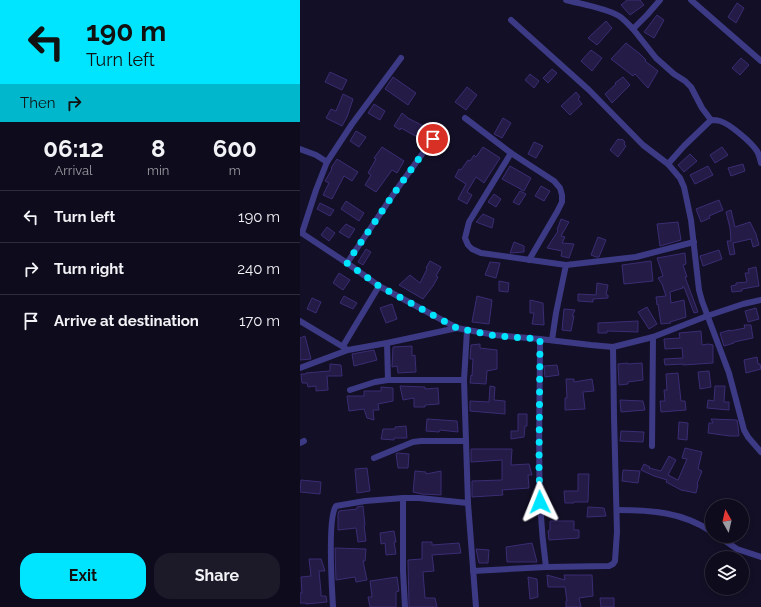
<!DOCTYPE html>
<html lang="en">
<head>
<meta charset="utf-8">
<style>
  :root { --surface:#0e0b1c; --page:#1c1929; --text:#f1f3f6; --muted:#9b9ba3; --line:#2e2b3b; --accent:#00e5ff }
  body { margin:0; font-family:Raleway,sans-serif; background:var(--page); color:var(--text); height:100vh; display:flex; flex-direction:column; font-size:15px; white-space:nowrap }
  * { box-sizing:border-box; margin:0 }
  p { font-size:13px; color:var(--muted) }
  .icon { flex:none; width:22px; height:22px; fill:none; stroke:currentColor; stroke-width:2; stroke-linecap:round; stroke-linejoin:round }
  .map { position:relative; flex:1; overflow:hidden }
  .details { display:flex; flex-direction:column; background:var(--surface); width:300px }
  .details>* { flex:none }
  .guide { background:#00e5ff; color:#111; overflow:hidden }
  .needle { width:26px; rotate:352deg }
  .tools { position:absolute; left:405px; top:499px; display:grid; gap:8px }
  .tools a { display:grid; place-items:center; width:44px; height:44px; border-radius:50%; background:var(--surface); box-shadow:0 2px 6px #0003,0 0 0 1px var(--line); font-size:20px }
  .pin { position:absolute; display:grid; place-items:center; width:34px; height:34px; color:#fff; margin:-17px; border:2px solid #fff; border-radius:50%; box-shadow:0 1px 4px #0007 }
  .me { position:absolute; width:44px; margin:-22px; rotate:358deg; stroke-linejoin:round; filter:drop-shadow(0 0 3px #0008) }
  .turn { display:flex; align-items:center; gap:14px; height:84px; padding:0 20px; font-size:18px }
  .turn .icon { width:52px; height:52px; stroke-width:2.5 }
  .turn b { display:block; font-size:28px; line-height:34px }
  .then { display:flex; align-items:center; height:38px; padding:0 20px; background:#0003; gap:8px; font-size:15px }
  .eta { display:flex; justify-content:space-evenly; align-items:center; height:68px; text-align:center }
  .eta b { font-size:24px; font-weight:700; line-height:28px }
  .primary-button { display:flex; gap:8px; margin-top:auto; padding:8px 20px }
  .primary-button a { flex:1; height:46px; border-radius:16px; background:var(--accent); color:#111; font-size:16px; font-weight:700; line-height:46px; text-align:center }
  .primary-button a+a { background:var(--page); color:var(--text) }
  ul { padding:0; list-style:none }
  li { display:flex; align-items:center; gap:12px; height:52px; padding:0 20px; border-top:1px solid var(--line) }
  li div { flex:1 }
  li b { display:block; font-size:15px }
  li em { font-style:normal }
  main { display:flex; flex:1; min-height:0 }
  .map>svg:first-child { display:block }
  .building { fill:#241b47; stroke:#3b2d73 }
  .lines { fill:none; stroke-linecap:round; stroke-linejoin:round }
  .street { stroke:#3d3a85; stroke-width:6 }
  .route { stroke:#00e5ff; stroke-width:7; stroke-dasharray:0 12.6 }
</style>
</head>
<body>
<main>
<section class="details">
<div class="guide">
<div class="turn"><svg class="icon" aria-label="left" viewBox="0 0 24 24"><path d="M17 20v-9H6M10 6l-5 5 5 5"/></svg><div><b>190 m</b>Turn left</div></div>
<div class="then">Then<svg class="icon" aria-label="right" viewBox="0 0 24 24"><path d="M7 20v-9h11M14 6l5 5-5 5"/></svg></div>
</div>
<div class="eta">
<div><b>06:12</b><p>Arrival</p></div>
<div><b>8</b><p>min</p></div>
<div><b>600</b><p>m</p></div>
</div>
<ul>
<li><svg class="icon" aria-label="left" viewBox="0 0 24 24"><path d="M17 20v-9H6M10 6l-5 5 5 5"/></svg><div><b>Turn left</b></div><em>190 m</em></li>
<li><svg class="icon" aria-label="right" viewBox="0 0 24 24"><path d="M7 20v-9h11M14 6l5 5-5 5"/></svg><div><b>Turn right</b></div><em>240 m</em></li>
<li><svg class="icon" aria-label="arrive" viewBox="0 0 24 24"><path d="M6 21V4h12l-3 4 3 4H6"/></svg><div><b>Arrive at destination</b></div><em>170 m</em></li>
</ul>
<div class="primary-button"><a>Exit</a><a>Share</a></div>
</section>
<div class="map">
<svg width="461" height="607" viewBox="0 0 461 607">
  <rect width="100%" height="100%" fill="#130f26"/>
  <g class="building">
    <polygon points="327,0 340,0 344,5 330,15 321,5"/>
    <polygon points="437,3 444,8 436,23 428,17"/>
    <polygon points="357,15 364,20 354,38 344,32"/>
    <polygon points="306,21 312,28 297,45 288,38"/>
    <polygon points="326,43 340,54 346,60 345,61 358,71 348,88 335,74 333,76 311,59"/>
    <polygon points="291,50 302,58 292,71 281,61"/>
    <polygon points="441,58 449,65 440,75 432,68"/>
    <polygon points="252,69 257,73 248,83 243,78"/>
    <polygon points="30,72 47,80 42,90 25,82"/>
    <polygon points="230,74 239,81 234,88 225,80"/>
    <polygon points="93,77 116,93 108,105 85,89"/>
    <polygon points="323,77 330,85 312,103 305,94 316,84 315,83"/>
    <polygon points="167,87 177,95 166,110 155,102"/>
    <polygon points="276,92 280,97 278,99 282,104 270,115 261,106"/>
    <polygon points="43,94 53,99 47,117 42,126 26,118 31,109 36,111"/>
    <polygon points="74,104 85,111 80,120 68,113"/>
    <polygon points="102,113 108,118 125,127 119,138 101,128 100,130 94,126"/>
    <polygon points="203,118 211,123 202,138 194,134"/>
    <polygon points="56,131 66,137 59,147 50,141"/>
    <polygon points="318,139 321,140 322,139 325,142 324,144 326,146 318,157 310,150"/>
    <polygon points="234,142 243,146 236,158 228,154"/>
    <polygon points="82,147 104,161 97,173 92,170 76,192 65,185 71,175 68,173 76,159 74,158"/>
    <polygon points="183,147 200,158 184,183 176,177 167,192 172,195 167,204 158,199 166,184 155,177 159,169 161,170 168,160 170,161 174,155 176,157"/>
    <polygon points="422,147 428,155 415,163 410,155"/>
    <polygon points="390,154 397,161 384,172 378,165"/>
    <polygon points="37,159 58,172 52,181 44,176 32,199 23,195 29,183 25,181 32,169 31,168"/>
    <polygon points="443,164 445,171 431,176 428,168"/>
    <polygon points="210,166 231,178 224,191 202,179"/>
    <polygon points="408,166 413,175 395,184 390,175"/>
    <polygon points="241,186 250,191 244,201 235,196"/>
    <polygon points="220,191 226,194 219,205 213,202"/>
    <polygon points="194,194 201,199 196,207 188,202"/>
    <polygon points="419,200 423,210 409,216 410,218 401,222 396,209"/>
    <polygon points="46,201 64,213 59,221 41,209"/>
    <polygon points="20,203 34,210 30,216 17,209"/>
    <polygon points="431,210 435,227 450,222 456,234 459,245 453,247 451,239 433,243 435,254 430,255 427,241 431,241 430,228 426,212"/>
    <polygon points="183,214 194,219 192,228 176,222"/>
    <polygon points="261,219 269,222 261,236 265,237 262,243 274,244 269,258 261,256 262,251 247,248 258,231 257,230"/>
    <polygon points="378,222 381,240 360,246 357,224"/>
    <polygon points="46,224 55,229 49,238 39,232"/>
    <polygon points="27,227 35,233 29,241 21,235"/>
    <polygon points="298,237 306,240 299,257 296,257 291,255"/>
    <polygon points="214,242 224,246 224,252 210,253"/>
    <polygon points="66,249 71,252 63,265 58,262"/>
    <polygon points="419,250 422,259 403,266 400,256"/>
    <polygon points="385,253 386,264 383,265 387,277 385,277 398,312 394,313 384,287 382,287 383,288 370,292 371,303 384,300 386,317 370,322 371,323 361,324 358,304 357,305 356,297 366,296 362,284 358,278 363,276 357,258"/>
    <polygon points="130,261 141,267 136,276 138,277 133,286 123,299 99,285 110,275 120,283 127,269 126,268"/>
    <polygon points="351,261 353,281 324,284 322,265"/>
    <polygon points="190,262 200,263 196,278 185,275"/>
    <polygon points="456,267 459,286 442,289 442,291 432,292 431,286 436,285 436,283 447,282 445,273 449,273 448,269"/>
    <polygon points="39,273 50,280 43,290 33,283"/>
    <polygon points="199,281 209,283 208,292 199,291"/>
    <polygon points="297,283 308,285 306,295 308,295 308,298 293,299 293,302 278,301 278,294 296,295"/>
    <polygon points="44,296 57,303 53,309 40,303"/>
    <polygon points="177,296 192,300 189,324 172,322"/>
    <polygon points="12,298 21,302 16,313 7,309"/>
    <polygon points="230,300 243,303 244,325 232,324 234,313 230,313"/>
    <polygon points="92,304 97,319 86,323 80,308"/>
    <polygon points="347,307 357,324 349,329 338,312"/>
    <polygon points="456,308 459,319 448,322 445,311"/>
    <polygon points="264,309 275,310 272,316 274,316 271,331 262,330"/>
    <polygon points="338,321 338,332 307,331 307,333 298,333 298,323"/>
    <polygon points="444,325 451,325 453,338 434,342 434,343 424,346 420,333 430,330 430,331 445,328"/>
    <polygon points="401,331 402,345 408,344 413,345 413,363 383,365 383,364 365,365 364,359 383,358 382,348 365,349 364,339 380,338 379,333"/>
    <polygon points="5,336 11,359 0,360 0,338"/>
    <polygon points="180,344 180,348 197,350 197,369 187,371 186,384 170,383 171,375 172,376 173,359 170,359 171,345"/>
    <polygon points="112,346 112,356 115,355 116,372 98,373 97,366 92,367 93,347"/>
    <polygon points="74,350 77,360 54,366 52,354"/>
    <polygon points="457,357 458,364 460,364 461,369 446,373 444,360"/>
    <polygon points="328,363 328,364 342,363 343,380 328,382 328,384 319,385 318,364"/>
    <polygon points="30,364 41,365 42,376 27,376 28,390 16,391 16,386 8,387 7,383 2,383 1,374 6,374 6,373 30,371"/>
    <polygon points="257,365 259,375 245,377 244,366"/>
    <polygon points="409,371 411,387 400,389 398,372"/>
    <polygon points="378,373 381,401 385,401 386,410 361,412 360,401 365,401 364,390 367,390 366,374"/>
    <polygon points="266,379 274,379 274,382 292,379 294,391 283,392 285,409 265,410 265,398 267,398"/>
    <polygon points="100,386 125,387 125,389 138,388 139,404 125,405 125,407 114,407 114,398 103,400"/>
    <polygon points="190,386 195,387 194,400 205,401 205,414 170,411 170,401 189,402"/>
    <polygon points="415,386 425,386 424,402 429,402 429,410 407,408 408,400 414,401"/>
    <polygon points="81,387 93,388 93,401 78,404 79,410 73,410 74,420 67,418 64,409 49,411 47,396 64,396 64,391 81,391"/>
    <polygon points="320,400 343,401 345,410 321,412"/>
    <polygon points="218,414 227,414 227,426 225,426 224,437 211,439 211,431 218,431"/>
    <polygon points="127,419 157,421 158,432 140,430 139,432 126,431"/>
    <polygon points="411,419 437,420 438,426 439,436 430,436 408,433 409,423 413,423"/>
    <polygon points="379,422 388,423 387,440 378,439"/>
    <polygon points="106,426 107,438 94,438 94,440 81,439 83,429 95,429 95,427"/>
    <polygon points="321,431 344,432 343,442 320,441"/>
    <polygon points="385,448 402,452 398,469 402,471 397,484 398,485 396,493 381,490 366,482 367,480 354,476 341,470 344,464 350,467 349,468 361,471 369,456 376,460 368,475 378,480 387,459 382,458"/>
    <polygon points="171,449 212,449 211,465 229,464 232,475 228,475 229,488 202,490 203,495 172,497 172,481 202,480 202,460 171,462"/>
    <polygon points="97,453 109,454 108,468 98,468 96,454"/>
    <polygon points="67,468 70,491 57,493 55,469"/>
    <polygon points="323,470 340,471 338,483 322,481"/>
    <polygon points="115,471 126,472 126,474 141,471 141,495 122,494 113,492"/>
    <polygon points="278,474 289,474 288,502 274,502 274,503 265,503 264,491 278,491"/>
    <polygon points="1,480 21,482 20,494 0,492"/>
    <polygon points="63,506 65,525 64,525 66,541 58,542 56,528 38,530 38,514 39,511 57,509 57,507"/>
    <polygon points="288,507 304,508 306,516 287,517"/>
    <polygon points="250,521 274,521 274,530 279,530 279,538 249,540 248,531 250,530"/>
    <polygon points="94,531 96,542 94,542 96,554 86,555 85,543 81,544 80,533"/>
    <polygon points="122,542 132,542 132,545 159,543 161,553 132,555 134,571 123,572 125,598 135,598 137,607 109,607 108,560 122,559"/>
    <polygon points="232,543 237,562 207,562 206,547"/>
    <polygon points="35,548 66,549 65,561 63,561 67,580 56,582 55,577 36,580"/>
    <polygon points="176,549 189,550 188,563 179,563"/>
    <polygon points="9,559 21,559 25,571 19,571 21,592 21,596 26,596 27,602 6,604 6,603 0,603 0,593 2,593 1,577 11,576"/>
    <polygon points="247,575 265,580 264,575 292,575 293,596 279,598 281,607 266,607 266,601 267,601 265,587 248,587"/>
    <polygon points="97,577 99,591 96,592 96,607 70,607 68,597 72,597 70,581"/>
    <polygon points="228,577 237,579 238,597 230,599"/>
    <polygon points="300,598 314,598 314,607 301,607"/>
  </g>
  <g class="lines">
    <g class="street">
      <path d="M266,0C281,4 306,8 319,16C324,19 328,24 333,29"/>
      <polyline points="360,0 347,15 333,29 356,58 374,74 385,81 391,87 402,108 411,120"/>
      <polyline points="391,0 461,61"/>
      <polyline points="211,20 289,90 343,145 368,164 380,178 384,187 391,220 399,290 402,301 429,373 444,430 448,437 461,452"/>
      <polyline points="165,118 211,153 254,181 260,188 262,195 262,202 257,212 229,260"/>
      <polyline points="0,149 16,155 27,162"/>
      <polyline points="211,153 169,222 165,238 168,245 172,249 181,253 266,265 256,313 252,340"/>
      <path d="M368,164L384,146L411,120C414,120 417,120 420,121C430,124 451,142 457,151C459,154 460,159 461,163"/>
      <polyline points="0,232 47,263 79,286 157,328 195,335 240,339 291,345 313,347 353,337 407,316 443,304 461,300"/>
      <polyline points="2,233 16,190 27,162 52,124 101,58"/>
      <polyline points="47,263 97,189 133,139"/>
      <polyline points="266,265 336,257 394,242"/>
      <polyline points="0,321 45,348"/>
      <polyline points="167,331 164,380 166,441 168,503 176,607"/>
      <path d="M240,339C240,392 238,446 240,500C241,523 243,545 246,567"/>
      <polyline points="87,343 88,380"/>
      <polyline points="43,346 79,286"/>
      <polyline points="0,368 48,350 87,343 157,328"/>
      <polyline points="50,390 75,382 88,380 164,380"/>
      <polyline points="0,443 4,441"/>
      <polyline points="352,446 353,337"/>
      <polyline points="74,458 113,442 121,441 166,441"/>
      <polyline points="103,498 103,571 105,607"/>
      <path d="M317,510C351,510 383,512 412,532"/>
      <polyline points="418,536 437,549 461,557"/>
      <polyline points="173,571 246,567 309,566 313,564 315,561 317,532 314,416 313,347"/>
      <path d="M33,607C32,589 27,518 36,506L65,501L103,498H119L168,503"/>
    </g>
  </g>
  <g class="lines">
    <polyline class="route" points="133,139 97,189 47,263 79,286 157,328 196,336 240,339 239,467 240,502"/>
  </g>
</svg>
<div class="tools">
<a><svg class="needle" viewBox="-14 -14 28 28"><path d="M0-13l5 13h-10z" fill="#e53935"/><path d="M0 13l5-13h-10z" fill="#9b9ba3"/></svg></a>
<a><svg class="icon" aria-label="layers" viewBox="0 0 24 24"><path d="M12 4l9 5-9 5-9-5zM3 14l9 5 9-5"/></svg></a>
</div>
<div class="pin" style="left:133px;top:139px;background:#d93025"><svg class="icon" aria-label="arrive" viewBox="0 0 24 24"><path d="M6 21V4h12l-3 4 3 4H6"/></svg></div>
<svg class="me" style="left:240px;top:502px" viewBox="-20 -20 40 40"><path d="M0-17L14 15 0 8-14 15z" fill="#00e5ff" stroke="#fff" stroke-width="4"/></svg>
</div>
</main>
</body>
</html>
